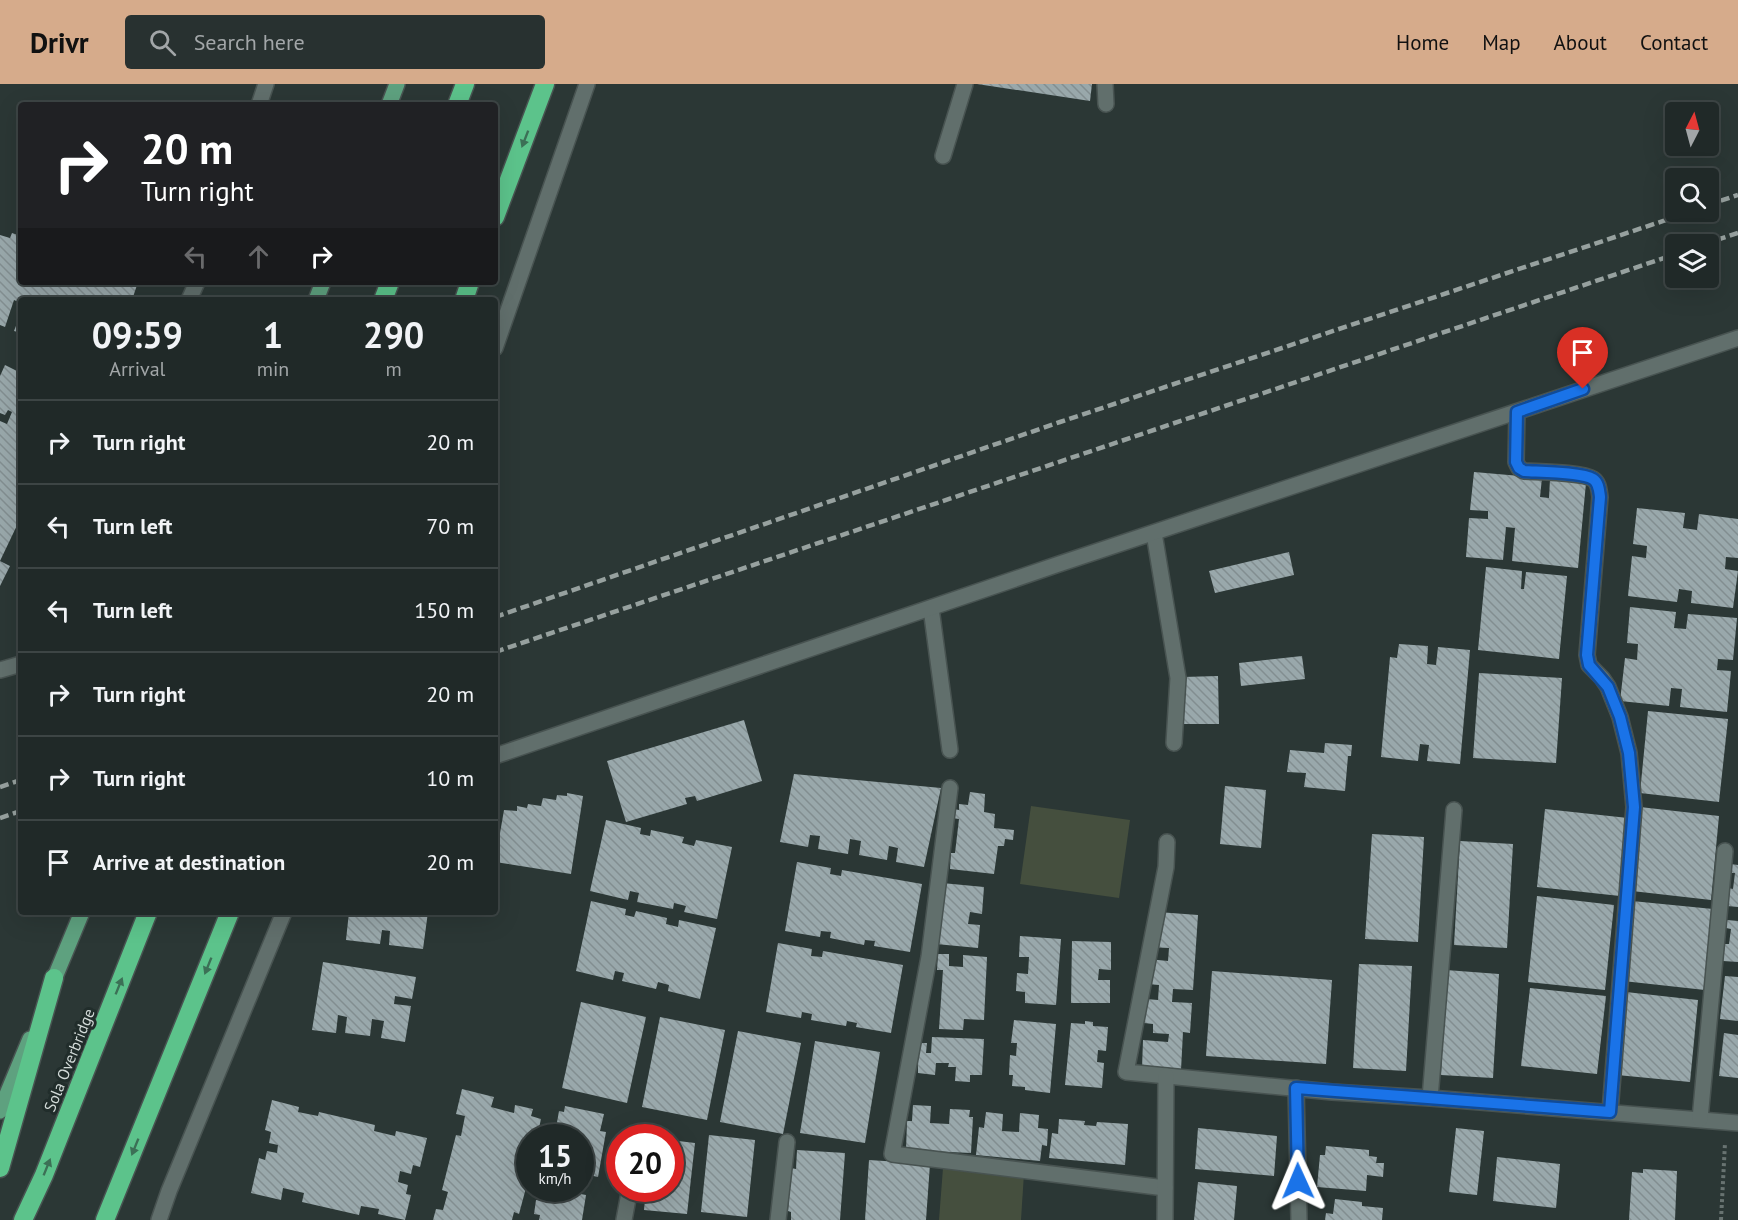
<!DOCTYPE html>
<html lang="en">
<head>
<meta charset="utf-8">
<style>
  :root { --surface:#202928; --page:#283130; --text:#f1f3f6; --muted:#a2a6a8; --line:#3d4545; --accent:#d6ab8b }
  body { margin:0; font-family:"PT Sans",sans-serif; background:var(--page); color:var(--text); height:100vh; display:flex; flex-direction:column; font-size:22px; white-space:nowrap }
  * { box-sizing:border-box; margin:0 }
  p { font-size:20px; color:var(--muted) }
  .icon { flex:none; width:33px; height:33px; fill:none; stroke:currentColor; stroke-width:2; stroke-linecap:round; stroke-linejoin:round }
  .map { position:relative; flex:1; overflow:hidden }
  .details { position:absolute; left:18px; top:213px; width:480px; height:618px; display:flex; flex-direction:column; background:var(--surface); border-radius:6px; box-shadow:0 6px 24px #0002,0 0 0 2px var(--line) }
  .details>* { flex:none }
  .banner { position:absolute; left:18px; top:18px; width:480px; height:183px; border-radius:6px; box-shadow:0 6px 24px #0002,0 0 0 2px var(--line); background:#202124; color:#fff; overflow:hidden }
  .needle { width:39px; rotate:6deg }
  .tools { position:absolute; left:1665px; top:18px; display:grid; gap:12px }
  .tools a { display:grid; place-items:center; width:54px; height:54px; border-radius:6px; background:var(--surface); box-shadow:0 6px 24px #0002,0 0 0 2px var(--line); font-size:30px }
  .speed { position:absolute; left:516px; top:1040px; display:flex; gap:12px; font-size:30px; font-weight:700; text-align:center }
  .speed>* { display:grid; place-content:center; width:78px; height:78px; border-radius:50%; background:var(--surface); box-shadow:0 6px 24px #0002,0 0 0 2px var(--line); line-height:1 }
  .speed small { font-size:15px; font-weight:400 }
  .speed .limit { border:9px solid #d22; background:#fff; color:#111 }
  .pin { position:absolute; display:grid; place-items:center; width:51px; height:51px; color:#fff; margin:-62px -26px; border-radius:50% 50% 50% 0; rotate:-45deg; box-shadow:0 0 6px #0007 }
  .pin .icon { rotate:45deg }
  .me { position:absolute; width:66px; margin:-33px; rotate:359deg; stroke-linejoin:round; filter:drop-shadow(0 0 4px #0008) }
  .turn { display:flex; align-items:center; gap:21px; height:126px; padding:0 24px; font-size:27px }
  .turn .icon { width:78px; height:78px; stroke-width:2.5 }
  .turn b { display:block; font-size:42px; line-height:51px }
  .lanes { display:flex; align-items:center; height:57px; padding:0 24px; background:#0003; justify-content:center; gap:30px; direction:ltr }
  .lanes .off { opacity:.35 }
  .eta { display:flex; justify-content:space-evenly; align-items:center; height:102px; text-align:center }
  .eta b { font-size:36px; font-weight:600; line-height:42px }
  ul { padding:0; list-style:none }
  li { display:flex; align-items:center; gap:18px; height:84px; padding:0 24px; border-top:2px solid var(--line) }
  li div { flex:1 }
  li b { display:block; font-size:22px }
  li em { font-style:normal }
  header { display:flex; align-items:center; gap:36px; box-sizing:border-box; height:84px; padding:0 30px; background:var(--accent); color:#111 }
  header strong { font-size:28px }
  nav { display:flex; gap:33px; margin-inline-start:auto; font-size:21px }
  .search { width:420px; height:54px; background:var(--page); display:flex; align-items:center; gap:15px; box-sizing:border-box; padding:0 21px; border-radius:6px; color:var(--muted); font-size:22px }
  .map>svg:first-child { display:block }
  .green { fill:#454f3e }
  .building { fill:url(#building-back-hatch) }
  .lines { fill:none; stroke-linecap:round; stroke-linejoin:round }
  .minor-casing { stroke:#485351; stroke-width:18 }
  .major-casing { stroke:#485351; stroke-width:18 }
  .highway-casing { stroke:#485351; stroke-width:21 }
  .path { stroke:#687371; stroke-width:4; stroke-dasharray:3 3; stroke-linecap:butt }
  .minor { stroke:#616f6c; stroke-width:15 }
  .major { stroke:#5ea17f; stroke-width:15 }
  .highway { stroke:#5cc38b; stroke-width:18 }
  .rail { stroke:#97a19f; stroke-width:4.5; stroke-dasharray:9 4.5; stroke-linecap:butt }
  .oneway { fill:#3c7056 }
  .route-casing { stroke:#114b97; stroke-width:15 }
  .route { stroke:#1a73e8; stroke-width:10 }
  .labels { text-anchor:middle; stroke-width:6; stroke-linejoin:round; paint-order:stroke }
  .street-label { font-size:16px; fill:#d2dad8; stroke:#212d2b }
</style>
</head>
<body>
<header>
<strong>Drivr</strong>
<div class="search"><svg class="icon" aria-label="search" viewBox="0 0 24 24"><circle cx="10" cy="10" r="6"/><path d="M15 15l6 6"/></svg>Search here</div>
<nav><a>Home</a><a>Map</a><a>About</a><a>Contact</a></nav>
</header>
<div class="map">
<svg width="1738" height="1136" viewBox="0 0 1738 1136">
  <defs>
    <pattern id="building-back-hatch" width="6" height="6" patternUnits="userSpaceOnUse" patternTransform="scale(1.5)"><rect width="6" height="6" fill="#99a8ab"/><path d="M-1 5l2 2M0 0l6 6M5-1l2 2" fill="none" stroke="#828e90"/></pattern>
  </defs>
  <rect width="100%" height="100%" fill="#2b3735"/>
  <g class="green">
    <polygon points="1031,722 1130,736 1119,814 1020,800"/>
    <polygon points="943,1084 1024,1089 1021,1136 939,1136"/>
  </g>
  <g class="building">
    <polygon points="977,0 1092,0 1090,17"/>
    <polygon points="12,149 21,152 21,198 82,198 81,201 89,203 91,198 138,198 132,216 21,216 21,219 14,216 5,243 0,241 0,151 10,154"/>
    <polygon points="21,229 21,249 14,247"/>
    <polygon points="5,281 21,289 21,433 0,477 10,482 0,502 0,337 7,340 12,328 8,326 5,331 0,329 0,292"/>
    <polygon points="1474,388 1542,394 1540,413 1549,414 1550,395 1586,399 1578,484 1512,477 1515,444 1506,443 1503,476 1466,473 1469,434 1488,435 1488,427 1470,426"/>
    <polygon points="1637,424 1685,429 1683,444 1697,446 1699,430 1738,435 1738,474 1726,473 1725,485 1738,487 1733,524 1691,519 1692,507 1679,505 1677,518 1628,512 1632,472 1646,474 1647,462 1633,460"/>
    <polygon points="1289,468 1294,491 1215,509 1209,487"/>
    <polygon points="1486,483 1522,487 1521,505 1524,505 1526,488 1567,492 1559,575 1478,566"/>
    <polygon points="1630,523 1676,528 1674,544 1686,545 1688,530 1737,534 1733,576 1718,575 1717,586 1731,587 1727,628 1680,623 1682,605 1671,604 1669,622 1620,617 1625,574 1637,576 1638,560 1627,559"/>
    <polygon points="1399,560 1428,562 1427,580 1436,581 1438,563 1470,566 1460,680 1427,677 1429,661 1420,660 1418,677 1381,673 1390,573 1397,574"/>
    <polygon points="1302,572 1305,595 1241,602 1239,579"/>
    <polygon points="1479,589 1562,594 1556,679 1473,674"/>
    <polygon points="1218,592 1219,640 1184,640 1183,593"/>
    <polygon points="1648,627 1728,635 1719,718 1640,709"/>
    <polygon points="744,636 762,697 697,717 695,712 685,714 687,720 626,738 607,677"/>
    <polygon points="1325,659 1352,661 1351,672 1348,672 1345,707 1304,703 1306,689 1287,688 1290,666 1324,669"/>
    <polygon points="794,690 941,704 924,783 896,778 898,764 889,762 887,776 859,771 861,757 850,755 848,770 818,765 820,752 810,751 808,763 780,758"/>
    <polygon points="1225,702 1266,706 1261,764 1220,760"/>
    <polygon points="970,708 985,710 984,728 995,730 994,744 1014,746 1013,756 1005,755 1004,762 998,762 994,790 950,785 951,769 955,769 959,735 952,734 954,725 959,726 959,720 968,721"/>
    <polygon points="567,709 583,712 571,790 495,778 504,726 517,727 517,722 527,724 528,720 541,722 543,714 556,716 557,711 567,712"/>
    <polygon points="1640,723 1719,732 1711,816 1632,807"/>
    <polygon points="1545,725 1628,734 1620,812 1537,803"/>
    <polygon points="606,736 641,744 640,750 650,752 651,746 684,753 682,759 694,762 696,756 732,763 717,835 684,828 686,822 674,819 673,825 637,818 639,809 630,807 628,816 590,807"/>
    <polygon points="1372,750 1424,753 1418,858 1365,855"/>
    <polygon points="1460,757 1513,760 1507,864 1454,861"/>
    <polygon points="797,778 831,784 830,790 841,792 842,786 922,800 910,868 874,862 875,857 865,856 864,861 830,854 831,848 821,847 820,853 785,847"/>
    <polygon points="1731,780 1738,781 1738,823 1727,822 1729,804 1733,805 1735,789 1730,789"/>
    <polygon points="942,799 984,803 982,830 970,828 968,840 980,841 978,864 936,860"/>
    <polygon points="1537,812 1614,821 1605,906 1528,898"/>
    <polygon points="591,817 626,825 625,831 634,833 636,827 667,834 666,840 678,843 679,836 716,844 700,915 668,907 669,901 658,898 656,905 622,897 624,889 615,887 613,896 576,887"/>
    <polygon points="1632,817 1713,825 1705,906 1623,897"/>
    <polygon points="349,828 428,828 423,865 389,861 390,847 382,846 380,860 346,856"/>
    <polygon points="1158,828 1198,831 1193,906 1173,905 1172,918 1192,919 1190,949 1183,948 1181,986 1142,984 1143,956 1168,958 1169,950 1153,949 1153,940 1144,939 1146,915 1158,916 1159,901 1147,900 1148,875 1168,877 1169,864 1147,863"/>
    <polygon points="1727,836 1738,837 1738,878 1723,877 1725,860 1729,860 1731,845 1726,844"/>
    <polygon points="1020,852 1061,855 1056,921 1025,919 1025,908 1016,907 1017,889 1028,890 1029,873 1019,873"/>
    <polygon points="1072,857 1111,858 1111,886 1099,885 1098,896 1110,896 1110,919 1071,919"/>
    <polygon points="778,859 812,865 811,872 822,873 823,867 903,881 891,949 856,943 857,939 847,937 846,942 811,936 812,930 802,928 801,934 766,928"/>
    <polygon points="938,870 949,870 949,882 963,883 963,871 987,873 984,936 964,935 963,946 939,945 943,886 937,886"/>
    <polygon points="323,878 416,893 412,915 395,912 394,920 411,922 405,958 381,954 384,937 372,935 370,952 345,949 347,933 338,931 336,949 312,946"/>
    <polygon points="1359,880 1412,882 1406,987 1353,984"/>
    <polygon points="1446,886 1499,890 1493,994 1441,991"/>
    <polygon points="1212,887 1332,896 1326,980 1206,972"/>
    <polygon points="1725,892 1738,893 1738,937 1720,935"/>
    <polygon points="1530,904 1606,912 1597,990 1521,982"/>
    <polygon points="1626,908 1698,916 1690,998 1617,991"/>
    <polygon points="581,918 646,933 627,1019 562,1004"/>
    <polygon points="660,933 725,946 707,1036 642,1023"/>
    <polygon points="1014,936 1056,940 1050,1009 1025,1006 1025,1003 1012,1002 1013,991 1009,991 1010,971 1016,972 1017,959 1011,959"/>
    <polygon points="1085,937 1093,938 1093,942 1108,943 1106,967 1098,966 1097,978 1104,979 1102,1004 1065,1001 1071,939 1085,940"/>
    <polygon points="738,947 801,959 783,1050 720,1038"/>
    <polygon points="1724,949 1738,951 1738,994 1719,992"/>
    <polygon points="932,953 984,955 982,991 970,991 970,998 955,997 956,983 948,983 949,979 936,979 935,991 918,989 918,980 914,981 915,959 927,959 926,969 931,969"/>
    <polygon points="815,957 880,968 865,1059 800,1049"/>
    <polygon points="462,1005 494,1013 491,1023 514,1029 515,1021 533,1025 531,1032 541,1035 537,1053 530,1053 525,1071 530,1072 530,1089 519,1130 514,1128 512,1136 433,1136 436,1125 443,1126 448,1108 442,1106 456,1051 461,1052 465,1032 456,1030"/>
    <polygon points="272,1016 299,1023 298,1028 318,1032 319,1028 375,1041 374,1047 395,1052 396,1047 427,1054 420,1083 413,1081 411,1090 400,1087 398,1098 408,1101 406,1110 411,1111 405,1136 378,1130 379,1125 361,1122 359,1131 302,1118 304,1109 283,1104 281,1116 251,1109 259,1074 265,1076 267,1067 277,1069 278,1061 269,1059 271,1048 265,1046"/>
    <polygon points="913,1021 931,1022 930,1039 949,1040 950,1025 970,1026 969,1033 973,1033 971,1069 906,1066 907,1037 912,1037"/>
    <polygon points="565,1022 604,1030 600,1047 606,1048 598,1093 589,1091 587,1103 580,1102 580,1053 554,1053 555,1048 571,1052 571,1047 556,1044 559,1027 564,1028"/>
    <polygon points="986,1028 1003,1030 1002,1047 1019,1048 1020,1029 1039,1031 1038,1044 1048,1045 1047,1062 1042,1061 1040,1077 976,1071 979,1043 984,1044"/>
    <polygon points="1059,1035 1085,1037 1084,1041 1096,1042 1097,1038 1128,1040 1125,1081 1049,1074 1052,1049 1058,1050"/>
    <polygon points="1198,1044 1277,1052 1274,1092 1195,1085"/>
    <polygon points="1456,1044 1484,1047 1477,1111 1449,1108"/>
    <polygon points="709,1051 755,1056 747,1133 701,1128"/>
    <polygon points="670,1056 695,1059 687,1130 644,1126 646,1104 670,1104"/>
    <polygon points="1326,1062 1369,1066 1369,1072 1377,1073 1376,1079 1384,1079 1383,1093 1367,1091 1366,1107 1317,1103 1320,1071 1325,1071"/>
    <polygon points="797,1066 845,1069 840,1136 791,1136 791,1128 788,1127 791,1084 796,1085"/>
    <polygon points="1497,1073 1560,1080 1556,1124 1493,1117"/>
    <polygon points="869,1076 930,1080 926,1136 865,1136"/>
    <polygon points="1643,1085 1677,1087 1675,1136 1629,1136 1632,1088 1643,1089"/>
    <polygon points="1198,1098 1237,1102 1234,1136 1194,1136"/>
    <polygon points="550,1104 565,1104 564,1107 586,1111 582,1136 539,1136 540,1131 534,1130 536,1116 543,1117 545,1105 550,1106"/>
    <polygon points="1335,1115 1362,1118 1362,1122 1383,1124 1382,1136 1325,1136 1326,1129 1333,1130"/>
  </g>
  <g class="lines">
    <defs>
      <g id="minor">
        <polyline points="1105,0 1106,20"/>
        <polyline points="259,21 266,0"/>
        <polyline points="943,72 965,0"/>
        <polyline points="189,216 197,198"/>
        <polyline points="495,264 587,0"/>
        <path d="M1517,328L1516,378L1519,384L1524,387C1539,388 1582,388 1593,395C1599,399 1599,406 1600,413L1587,571L1589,581L1602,594L1608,603L1620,633L1629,669L1634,723L1610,1028"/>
        <polyline points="1154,449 1178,594 1174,659"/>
        <polyline points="931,524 950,666"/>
        <polyline points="0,586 21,580"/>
        <polyline points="495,672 1059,480 1738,254"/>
        <polyline points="950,704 929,873 892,1070 1165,1104"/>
        <polyline points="1167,758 1166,783 1126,988 1332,1008 1430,1014 1738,1039"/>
        <polyline points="1296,1004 1299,1136"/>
        <polyline points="1430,1014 1454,726"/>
        <polyline points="1700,1035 1725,767"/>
        <polyline points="639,1053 640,1048"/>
        <polyline points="159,1136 169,1107 284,828"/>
        <polyline points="624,1136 630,1104"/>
        <polyline points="778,1136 787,1058"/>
        <polyline points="1165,1136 1166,992"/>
      </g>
      <g id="major">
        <polyline points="389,21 397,0"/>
        <polyline points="316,216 323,198"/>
        <polyline points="50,905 82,828"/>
        <polyline points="0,1027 30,955"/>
      </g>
      <g id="highway">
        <polyline points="457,21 465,0"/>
        <polyline points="495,133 545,0"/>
        <polyline points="383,216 390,198"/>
        <polyline points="464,216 470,198"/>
        <polyline points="0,1084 54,894"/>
        <polyline points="23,1136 44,1091 148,828"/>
        <polyline points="105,1136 230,828"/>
      </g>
    </defs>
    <use href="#minor" class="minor-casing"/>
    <use href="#major" class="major-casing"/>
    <use href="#highway" class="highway-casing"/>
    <polyline class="path" points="1721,1136 1725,1059"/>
    <use href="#minor" class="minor"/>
    <use href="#major" class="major"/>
    <use href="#highway" class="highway"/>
    <g class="rail">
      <polyline points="1708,121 1738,111"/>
      <polyline points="1704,160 1738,149"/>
      <polyline points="495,533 1060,338 1690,128"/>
      <polyline points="495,568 1676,170"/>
      <polyline points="0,703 21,696"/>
      <polyline points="0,734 21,727"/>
    </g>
  </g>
  <defs><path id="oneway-solid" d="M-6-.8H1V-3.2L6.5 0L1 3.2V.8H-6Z" transform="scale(1.5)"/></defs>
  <g class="oneway">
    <use href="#oneway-solid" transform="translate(525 55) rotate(111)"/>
    <use href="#oneway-solid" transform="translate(208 882) rotate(112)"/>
    <use href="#oneway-solid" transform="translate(119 902) rotate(-68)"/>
    <use href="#oneway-solid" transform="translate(135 1063) rotate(112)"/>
    <use href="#oneway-solid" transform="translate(47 1083) rotate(-68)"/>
  </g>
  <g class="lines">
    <defs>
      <path id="route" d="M1298,1097L1296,1004L1610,1028L1634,723L1629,669L1620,633L1608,603L1589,581L1587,571L1600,413C1599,406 1599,399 1593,395C1582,388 1539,388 1524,387L1519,384L1516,378L1517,328L1583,305"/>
    </defs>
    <use href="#route" class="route-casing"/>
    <use href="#route" class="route"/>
  </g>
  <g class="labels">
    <g class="street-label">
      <text transform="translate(69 976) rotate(-68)" y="6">Sola Overbridge</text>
    </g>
  </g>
</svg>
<div class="tools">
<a><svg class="needle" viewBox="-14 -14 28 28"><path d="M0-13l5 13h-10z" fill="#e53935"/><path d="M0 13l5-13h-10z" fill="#a2a6a8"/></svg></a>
<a><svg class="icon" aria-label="search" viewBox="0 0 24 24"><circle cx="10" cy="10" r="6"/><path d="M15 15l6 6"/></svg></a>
<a><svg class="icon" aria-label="layers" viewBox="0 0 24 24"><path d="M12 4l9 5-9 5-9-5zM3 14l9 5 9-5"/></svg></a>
</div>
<div class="speed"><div>15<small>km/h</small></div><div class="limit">20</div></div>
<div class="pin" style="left:1583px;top:305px;background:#d93025"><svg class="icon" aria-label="arrive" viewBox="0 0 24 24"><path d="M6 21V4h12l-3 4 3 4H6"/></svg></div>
<svg class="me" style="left:1298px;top:1097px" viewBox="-20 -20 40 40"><path d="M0-17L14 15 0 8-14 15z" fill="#1a73e8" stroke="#fff" stroke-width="4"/></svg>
<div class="banner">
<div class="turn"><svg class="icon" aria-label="right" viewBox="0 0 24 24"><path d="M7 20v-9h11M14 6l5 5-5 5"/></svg><div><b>20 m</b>Turn right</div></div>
<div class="lanes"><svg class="icon off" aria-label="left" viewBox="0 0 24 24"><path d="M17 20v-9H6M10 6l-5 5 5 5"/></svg><svg class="icon off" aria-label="ahead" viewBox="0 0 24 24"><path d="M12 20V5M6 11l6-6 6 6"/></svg><svg class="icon" aria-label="right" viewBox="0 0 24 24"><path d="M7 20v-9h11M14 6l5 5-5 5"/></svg></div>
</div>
<section class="details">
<div class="eta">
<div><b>09:59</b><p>Arrival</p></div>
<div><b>1</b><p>min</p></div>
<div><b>290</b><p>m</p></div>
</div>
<ul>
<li><svg class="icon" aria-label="right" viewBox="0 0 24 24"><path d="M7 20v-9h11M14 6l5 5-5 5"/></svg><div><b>Turn right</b></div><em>20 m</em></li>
<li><svg class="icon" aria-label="left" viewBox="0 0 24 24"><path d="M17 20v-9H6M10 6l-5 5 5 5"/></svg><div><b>Turn left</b></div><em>70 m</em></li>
<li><svg class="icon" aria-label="left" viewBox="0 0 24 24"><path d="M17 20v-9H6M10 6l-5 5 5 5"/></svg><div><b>Turn left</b></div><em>150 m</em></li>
<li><svg class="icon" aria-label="right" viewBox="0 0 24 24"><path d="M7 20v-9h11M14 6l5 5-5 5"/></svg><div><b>Turn right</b></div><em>20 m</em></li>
<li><svg class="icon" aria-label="right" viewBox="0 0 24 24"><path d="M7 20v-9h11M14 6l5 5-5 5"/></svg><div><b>Turn right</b></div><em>10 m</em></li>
<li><svg class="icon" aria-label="arrive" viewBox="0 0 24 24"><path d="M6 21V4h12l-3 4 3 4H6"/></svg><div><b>Arrive at destination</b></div><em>20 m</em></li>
</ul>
</section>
</div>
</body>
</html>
